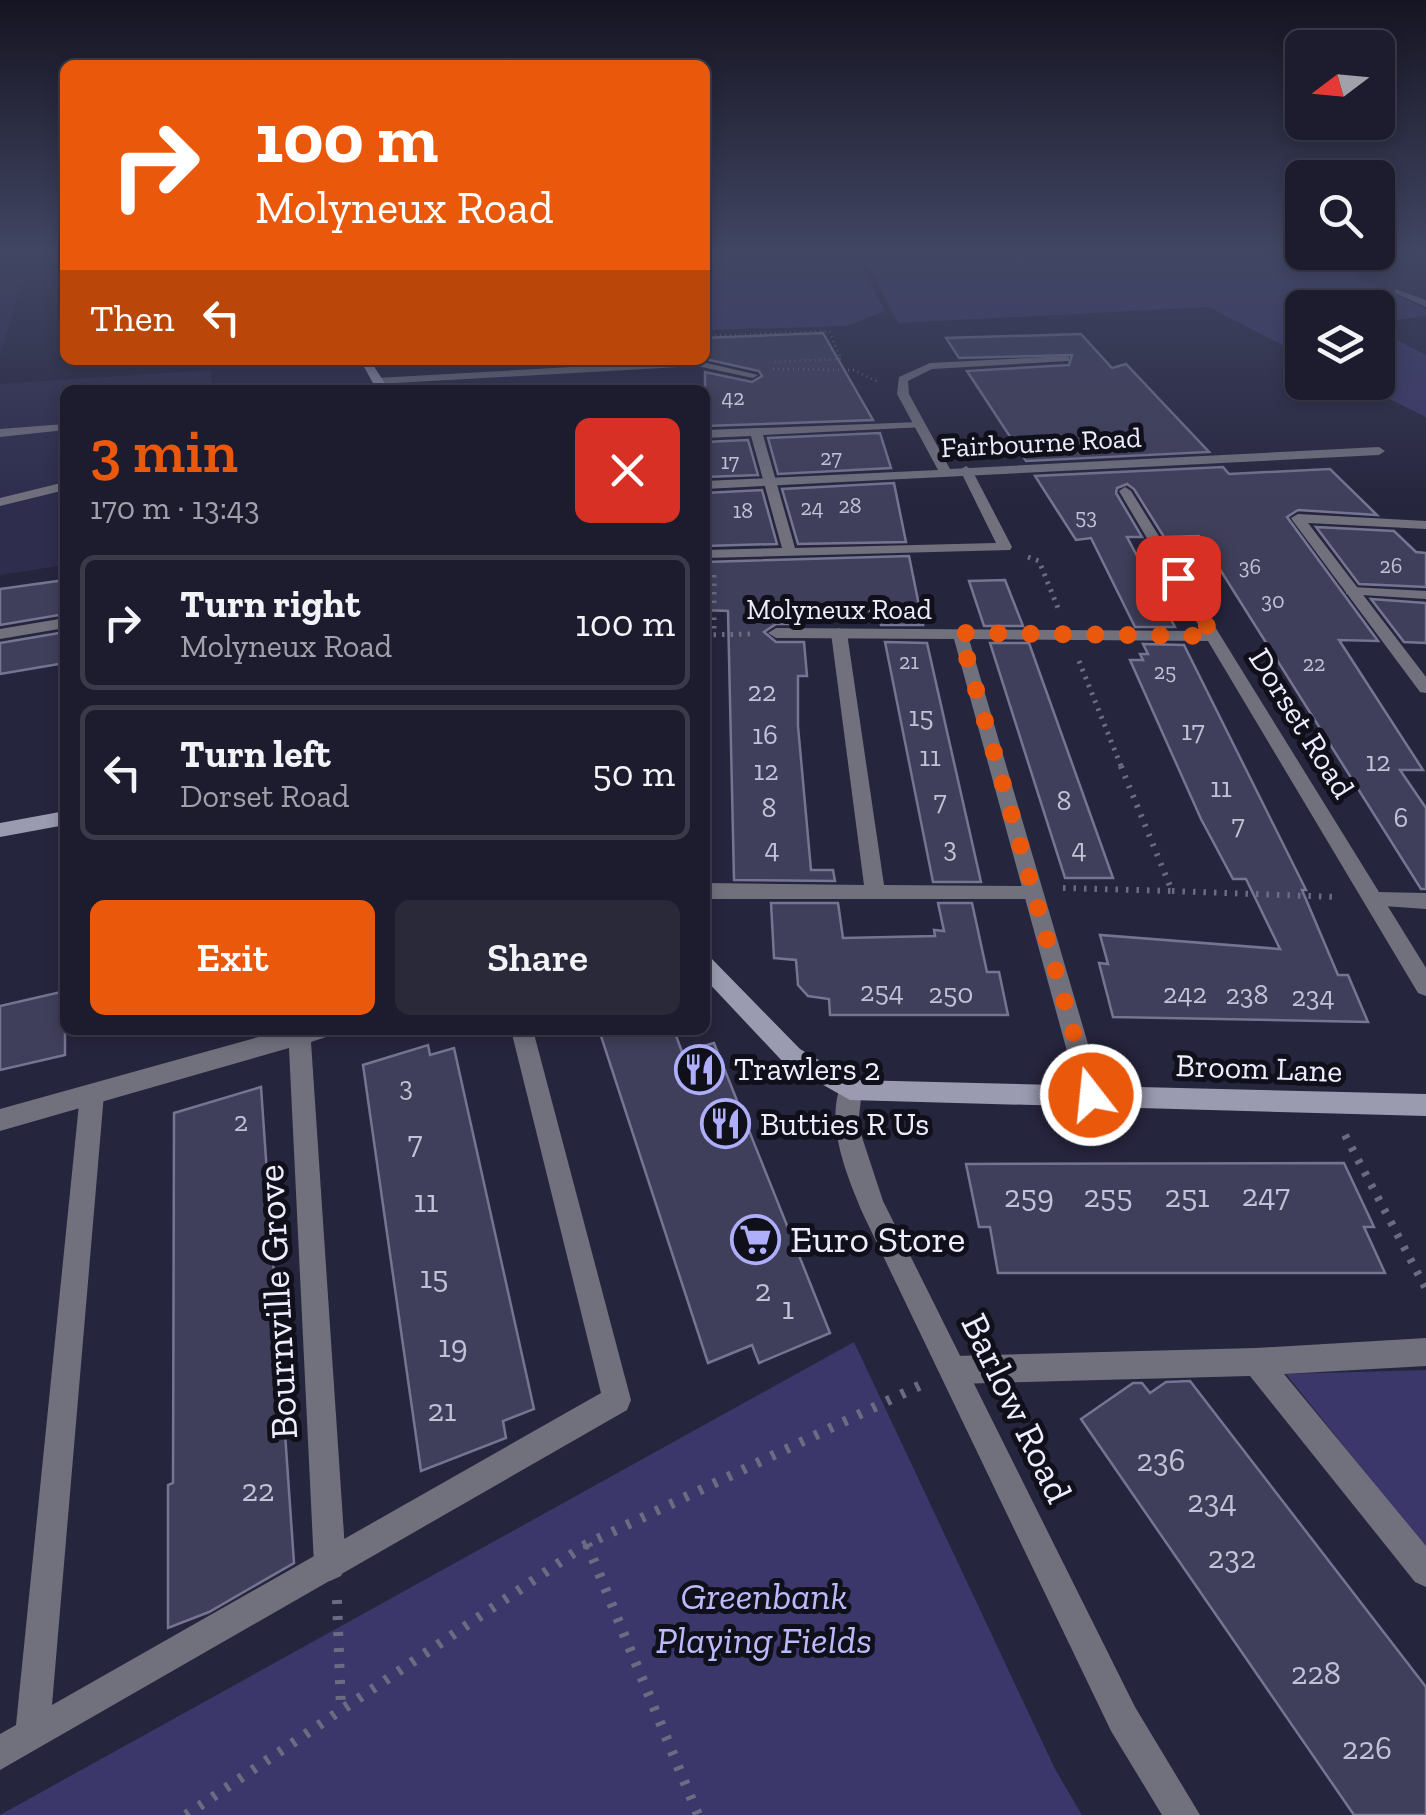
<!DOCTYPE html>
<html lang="en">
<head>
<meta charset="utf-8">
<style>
  :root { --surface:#1c1c2e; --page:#29293a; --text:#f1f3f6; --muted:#a0a1aa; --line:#3a3a4a; --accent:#ea580c }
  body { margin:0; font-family:"Zilla Slab",serif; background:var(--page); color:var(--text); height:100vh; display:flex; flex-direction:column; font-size:38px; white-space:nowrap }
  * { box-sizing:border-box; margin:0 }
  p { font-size:32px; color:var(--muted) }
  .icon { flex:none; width:55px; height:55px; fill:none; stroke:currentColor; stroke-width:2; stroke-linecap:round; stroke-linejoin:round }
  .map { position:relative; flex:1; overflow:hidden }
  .drawer { position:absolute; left:60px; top:385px; width:650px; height:650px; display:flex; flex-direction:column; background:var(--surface); border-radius:15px; box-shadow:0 5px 15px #0003,0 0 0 2px var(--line) }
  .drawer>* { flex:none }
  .banner { position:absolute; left:60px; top:60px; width:650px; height:305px; border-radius:15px; box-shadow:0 5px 15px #0003,0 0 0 2px var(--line); background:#ea580c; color:#fff; overflow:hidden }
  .needle { width:65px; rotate:254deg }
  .controls { position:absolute; left:1285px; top:30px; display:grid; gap:20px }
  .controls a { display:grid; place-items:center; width:110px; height:110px; border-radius:15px; background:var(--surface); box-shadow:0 5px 15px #0003,0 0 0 2px var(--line); font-size:50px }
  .pin { position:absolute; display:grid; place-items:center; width:85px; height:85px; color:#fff; margin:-42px; border-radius:20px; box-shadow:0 5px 15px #0006 }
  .me { position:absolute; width:110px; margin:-55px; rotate:344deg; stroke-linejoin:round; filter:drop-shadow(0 0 8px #0008) }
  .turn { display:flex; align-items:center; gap:35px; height:210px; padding:0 30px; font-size:45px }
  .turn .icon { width:130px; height:130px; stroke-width:2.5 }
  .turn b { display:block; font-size:70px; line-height:85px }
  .then { display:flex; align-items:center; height:95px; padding:0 30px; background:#0003; gap:20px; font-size:38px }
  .round { display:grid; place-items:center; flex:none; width:105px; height:105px; border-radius:15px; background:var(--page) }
  .headline { display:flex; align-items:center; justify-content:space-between; height:170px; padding:0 30px }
  h1 { font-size:60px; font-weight:600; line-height:75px; color:var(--accent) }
  .primary-button { display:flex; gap:20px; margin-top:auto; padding:20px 30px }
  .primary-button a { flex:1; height:115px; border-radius:15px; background:var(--accent); color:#fff; font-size:40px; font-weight:600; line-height:115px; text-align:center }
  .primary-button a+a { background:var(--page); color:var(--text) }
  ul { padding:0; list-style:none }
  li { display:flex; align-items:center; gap:30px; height:135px; margin:0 20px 15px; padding:0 10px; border:5px solid var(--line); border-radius:15px }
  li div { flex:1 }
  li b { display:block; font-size:38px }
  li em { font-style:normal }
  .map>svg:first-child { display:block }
  .built { fill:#2e2d4d }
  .green { fill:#3b376b }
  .building { fill:#403f5b; stroke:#757593; stroke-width:2.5 }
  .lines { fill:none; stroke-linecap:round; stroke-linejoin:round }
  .path-far4 { stroke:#6b6b81; stroke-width:2.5; stroke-dasharray:1 4; stroke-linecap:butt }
  .path-far3 { stroke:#6b6b81; stroke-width:5; stroke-dasharray:2.5 6; stroke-linecap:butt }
  .path-far2 { stroke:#6b6b81; stroke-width:6; stroke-dasharray:2.5 8; stroke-linecap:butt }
  .path-far1 { stroke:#6b6b81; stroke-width:8; stroke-dasharray:4 10; stroke-linecap:butt }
  .path { stroke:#6b6b81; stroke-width:10; stroke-dasharray:4 12; stroke-linecap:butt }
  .lane { fill:#71717e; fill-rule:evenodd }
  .street { fill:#71717e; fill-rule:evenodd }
  .secondary { fill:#9a9ab0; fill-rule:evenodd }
  .route { stroke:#ea580c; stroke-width:18; stroke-dasharray:0 32.4 }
  .labels { text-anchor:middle; stroke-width:10; stroke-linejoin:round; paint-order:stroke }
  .far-number-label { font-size:22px; fill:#c1c2d5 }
  .far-street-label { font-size:28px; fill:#ecedfe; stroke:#10101b }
  .number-label { font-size:28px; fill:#c1c2d5 }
  .street-label { font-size:32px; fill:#ecedfe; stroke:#10101b }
  .poi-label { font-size:32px; fill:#ecedfe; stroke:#10101b; text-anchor:start }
  .near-number-label { font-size:32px; fill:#c1c2d5 }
  .near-poi-label { font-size:38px; fill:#ecedfe; stroke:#10101b; text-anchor:start }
  .near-street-label { font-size:38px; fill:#ecedfe; stroke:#10101b }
  .near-park-label { font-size:38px; font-style:italic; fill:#bbbbfc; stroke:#10101b }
</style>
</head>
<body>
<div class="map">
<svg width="1426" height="1815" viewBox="0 0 1426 1815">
  <rect width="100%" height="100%" fill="#26253e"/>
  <g class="built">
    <polygon points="0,250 16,250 2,279 24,277 0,356"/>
    <polygon points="210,370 213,390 65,390 65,565 0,575 0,384"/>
  </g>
  <g class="green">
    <polygon points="705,250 853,250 885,311 847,326 705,330"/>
    <polygon points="860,250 1411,250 1354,275 1426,309 1426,316 1378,322 1378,308 1302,308 1302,355 1208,307 898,323"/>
    <polygon points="1378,330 1426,355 1426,417 1357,383 1378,382"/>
    <polygon points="854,1342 1055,1769 1082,1815 0,1815"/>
    <polygon points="1426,1370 1426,1548 1286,1374"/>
  </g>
  <g class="building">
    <polygon points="823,333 873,420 705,426 705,372 752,382 762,376 759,371 705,359 705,338"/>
    <polygon points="1081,334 1112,368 1126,364 1209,452 1026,461 967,371 1069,365 1072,355 959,358 946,338"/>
    <polygon points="880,433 891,468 778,474 768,438"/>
    <polygon points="748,440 758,475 705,477 705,442"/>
    <polygon points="1223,467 1229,474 1330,469 1377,515 1298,510 1287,517 1378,641 1339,640 1423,770 1400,770 1426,808 1426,889 1421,889 1199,536 1164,537 1134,489 1127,484 1117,488 1116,493 1142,537 1127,537 1175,627 1135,627 1091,538 1076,540 1035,476"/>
    <polygon points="894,483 906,542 798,544 782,489"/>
    <polygon points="762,490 777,544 705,546 705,493"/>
    <polygon points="1316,527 1394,531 1416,552 1426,553 1426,587 1359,584"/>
    <polygon points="909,556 923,625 881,625 878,611 801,610 802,624 776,624 764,632 776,642 804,642 807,676 798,676 798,726 811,870 833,870 835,881 734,880 728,611 705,610 705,562"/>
    <polygon points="65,580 65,614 0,625 0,589"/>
    <polygon points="1005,580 1023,626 984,626 969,581"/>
    <polygon points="1371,599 1426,603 1426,643 1404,642"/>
    <polygon points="65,632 65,663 0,674 0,643"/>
    <polygon points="885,642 927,643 981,882 933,882"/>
    <polygon points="990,643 1029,643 1113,878 1065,878"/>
    <polygon points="1143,644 1184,645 1306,890 1302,890 1338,975 1348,975 1368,1022 1113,1017 1099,963 1108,964 1100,935 1280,949 1246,879 1233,879 1201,819 1130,660 1143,660 1140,654 1148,654"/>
    <polygon points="771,903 838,903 843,938 935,936 934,930 944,931 938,903 972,903 987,972 999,972 1008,1015 830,1015 829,999 808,996 798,985 796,960 774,958"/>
    <polygon points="65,991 65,1055 0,1070 0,1006"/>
    <polygon points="599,1030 674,1030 682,1052 714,1043 830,1333 759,1363 752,1345 708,1363"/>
    <polygon points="428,1045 430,1055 454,1048 534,1409 503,1421 506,1438 421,1471 363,1065"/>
    <polygon points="261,1087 294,1563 209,1612 168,1628 168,1485 173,1483 174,1113"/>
    <polygon points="1344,1163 1374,1227 1364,1227 1385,1273 998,1273 990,1227 979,1227 966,1164"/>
    <polygon points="1190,1381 1426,1687 1426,1815 1354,1815 1081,1419 1133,1383 1142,1383 1150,1393 1166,1382"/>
  </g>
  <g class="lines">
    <g class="path-far4">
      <polyline points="705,336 829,331 841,359 772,362"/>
      <polyline points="773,369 854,370 880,383"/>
    </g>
    <g class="path-far3">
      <polyline points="1028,557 1039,561 1058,608"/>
      <polyline points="714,575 714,634"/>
      <polyline points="705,635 750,634"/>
      <polyline points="1079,661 1121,766"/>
    </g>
    <g class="path-far2">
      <polyline points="1063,888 1172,891 1120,764"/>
      <polyline points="1172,891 1336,897"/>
    </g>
    <polyline class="path-far1" points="1345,1135 1426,1289"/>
    <g class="path">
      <polyline points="587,1544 698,1815"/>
      <polyline points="337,1600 341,1709"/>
      <polyline points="186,1815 587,1544 921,1385"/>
    </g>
    <g class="lane">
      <polygon points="920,422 926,425 924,427 763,435 795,548 996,543 960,470 966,466 972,470 1012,547 1010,550 705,558 705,550 782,548 751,436 705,438 705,430"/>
      <polygon points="65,482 65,490 0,506 0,498"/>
      <polygon points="1298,514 1426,521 1426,529 1308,523 1426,677 1426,693 1420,692 1293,521 1291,518"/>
      <polygon points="839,628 847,633 884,885 1034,886 1044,894 1041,899 705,899 705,883 864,885 831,633"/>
      <polygon points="1376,892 1426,893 1426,909 1369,905 1366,900 1369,895"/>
      <polygon points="511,1030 533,1030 631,1400 627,1410 0,1770 0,1734 16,1725 80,1094 84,1087 92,1084 100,1087 104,1094 52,1705 601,1393"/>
      <polygon points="1426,1338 1426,1366 1284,1374 1426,1546 1426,1587 1415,1582 1250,1376 954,1384 944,1380 940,1370 944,1360 954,1356 1256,1348"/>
    </g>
    <g class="street">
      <polygon points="1395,289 1426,300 1426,307 1395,293"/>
      <polygon points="1065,356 1069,357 1069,361 932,369 908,381 909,394 950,469 1379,447 1385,451 1379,455 705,489 705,481 938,470 897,394 899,377 930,363"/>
      <polygon points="694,360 758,375 753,378 697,366 377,384 372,381 377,378"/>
      <polygon points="65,424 65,430 0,437 0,429"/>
      <polygon points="1125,487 1131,491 1426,968 1426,996 1418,993 1208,641 969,639 1103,1095 1099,1102 1091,1106 1083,1102 1079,1095 954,639 776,638 768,633 776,628 1202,631 1119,491"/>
      <polygon points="1351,587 1426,591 1426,599 1346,594 1346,588"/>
      <polygon points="65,618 65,628 0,639 0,629"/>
      <polygon points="284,1030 329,1030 326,1037 311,1042 346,1565 341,1576 330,1581 319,1576 314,1565 289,1048 0,1131 0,1109"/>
      <path d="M850,1080L858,1083L862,1090L858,1125L883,1201L1135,1707L1200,1815H1162L1111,1731L863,1214C847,1176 824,1122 842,1083Z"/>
    </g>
    <g class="secondary">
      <polygon points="360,360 370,360 389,390 377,390"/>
      <polygon points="65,811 65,825 0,837 0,823"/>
      <polygon points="705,956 712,959 800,1049 853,1080 1426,1094 1426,1116 850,1100 784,1063 705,979"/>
    </g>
  </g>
  <linearGradient id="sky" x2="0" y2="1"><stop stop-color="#151422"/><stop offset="0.5" stop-color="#414663"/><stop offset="1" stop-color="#414663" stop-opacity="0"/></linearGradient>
  <rect width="1426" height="505" fill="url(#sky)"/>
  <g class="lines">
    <polyline class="route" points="1091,1095 960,633 1213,636 1178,578"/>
  </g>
  <defs>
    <symbol id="restaurant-ring" viewBox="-11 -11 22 22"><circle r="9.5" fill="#10101b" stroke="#afaefa" stroke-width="1.5"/><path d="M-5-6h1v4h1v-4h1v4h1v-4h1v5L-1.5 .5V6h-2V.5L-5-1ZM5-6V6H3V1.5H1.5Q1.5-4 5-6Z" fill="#afaefa"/></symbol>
    <symbol id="supermarket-ring" viewBox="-11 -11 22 22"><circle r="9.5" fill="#10101b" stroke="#afaefa" stroke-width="1.5"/><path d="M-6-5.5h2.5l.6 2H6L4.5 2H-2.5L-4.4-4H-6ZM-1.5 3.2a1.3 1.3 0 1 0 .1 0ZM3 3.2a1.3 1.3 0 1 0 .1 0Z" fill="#afaefa"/></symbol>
  </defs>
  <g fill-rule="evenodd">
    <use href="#restaurant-ring" x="672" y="1042" width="55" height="55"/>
    <use href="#restaurant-ring" x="698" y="1096" width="55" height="55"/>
    <use href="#supermarket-ring" x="728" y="1212" width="55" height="55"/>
  </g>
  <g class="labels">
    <g class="far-number-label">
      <text x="733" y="405">42</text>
      <text x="831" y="465">27</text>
      <text x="730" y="469">17</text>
      <text x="850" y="513">28</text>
      <text x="812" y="515">24</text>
      <text x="743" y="518">18</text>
      <text x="1086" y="524">53</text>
      <text x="1391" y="573">26</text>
      <text x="1250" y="574">36</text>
      <text x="1273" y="608">30</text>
      <text x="909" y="669">21</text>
      <text x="1314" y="671">22</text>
      <text x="1165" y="679">25</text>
    </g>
    <g class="far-street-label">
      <text transform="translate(1041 442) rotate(-3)" y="10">Fairbourne Road</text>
      <text x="839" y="619">Molyneux Road</text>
    </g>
    <g class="number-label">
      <text x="762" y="701">22</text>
      <text x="921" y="726">15</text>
      <text x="1193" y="740">17</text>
      <text x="765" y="744">16</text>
      <text x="930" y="766">11</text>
      <text x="1378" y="771">12</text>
      <text x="766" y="780">12</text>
      <text x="1221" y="797">11</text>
      <text x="940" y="810">7</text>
      <text x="1064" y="810">8</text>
      <text x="769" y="817">8</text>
      <text x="1401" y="827">6</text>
      <text x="1238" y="834">7</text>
      <text x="950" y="857">3</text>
      <text x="772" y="858">4</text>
      <text x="1079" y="858">4</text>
      <text x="882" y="1001">254</text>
      <text x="951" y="1003">250</text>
      <text x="1185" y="1003">242</text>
      <text x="1247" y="1004">238</text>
      <text x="1313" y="1006">234</text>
      <text x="406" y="1096">3</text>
      <text x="241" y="1131">2</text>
    </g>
    <g class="street-label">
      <text transform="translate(1302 723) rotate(58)" y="11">Dorset Road</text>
      <text transform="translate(1259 1068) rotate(2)" y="11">Broom Lane</text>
    </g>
    <g class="poi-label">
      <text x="734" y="1080">Trawlers 2</text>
      <text x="760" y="1135">Butties R Us</text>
    </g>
    <g class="near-number-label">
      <text x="415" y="1153">7</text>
      <text x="1266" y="1206">247</text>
      <text x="1029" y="1207">259</text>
      <text x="1108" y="1207">255</text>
      <text x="1187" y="1207">251</text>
      <text x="426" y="1212">11</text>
      <text x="434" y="1288">15</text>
      <text x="763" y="1301">2</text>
      <text x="788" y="1319">1</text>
      <text x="453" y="1357">19</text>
      <text x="442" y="1421">21</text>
      <text x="1161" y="1471">236</text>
      <text x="258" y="1501">22</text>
      <text x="1212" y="1512">234</text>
      <text x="1232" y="1568">232</text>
      <text x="1316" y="1684">228</text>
      <text x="1367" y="1759">226</text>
    </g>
    <g class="near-poi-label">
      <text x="790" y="1252">Euro Store</text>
    </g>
    <g class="near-street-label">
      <text transform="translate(277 1302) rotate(-93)" y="13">Bournville Grove</text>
      <text transform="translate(1017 1408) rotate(64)" y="13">Barlow Road</text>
    </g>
    <g class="near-park-label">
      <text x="764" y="1609">Greenbank<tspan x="764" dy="44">Playing Fields</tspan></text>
    </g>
  </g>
</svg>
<div class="controls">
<a><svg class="needle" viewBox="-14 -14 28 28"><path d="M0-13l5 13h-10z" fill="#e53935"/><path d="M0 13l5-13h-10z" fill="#a0a1aa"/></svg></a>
<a><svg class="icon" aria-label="search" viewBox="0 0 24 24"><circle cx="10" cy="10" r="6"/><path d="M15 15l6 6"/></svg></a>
<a><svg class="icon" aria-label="layers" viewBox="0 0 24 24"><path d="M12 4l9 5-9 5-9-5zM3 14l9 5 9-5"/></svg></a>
</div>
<div class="pin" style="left:1178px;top:578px;background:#d93025"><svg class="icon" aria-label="arrive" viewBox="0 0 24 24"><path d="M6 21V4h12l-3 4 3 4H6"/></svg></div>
<svg class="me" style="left:1091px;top:1095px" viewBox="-20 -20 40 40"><circle r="17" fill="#ea580c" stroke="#fff" stroke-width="3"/><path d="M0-11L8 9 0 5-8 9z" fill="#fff"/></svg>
<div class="banner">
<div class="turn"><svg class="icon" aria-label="right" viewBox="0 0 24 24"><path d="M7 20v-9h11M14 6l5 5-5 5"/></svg><div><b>100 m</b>Molyneux Road</div></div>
<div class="then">Then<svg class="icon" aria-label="left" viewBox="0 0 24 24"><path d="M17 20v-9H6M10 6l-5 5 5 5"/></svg></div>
</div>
<section class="drawer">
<div class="headline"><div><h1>3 min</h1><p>170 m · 13:43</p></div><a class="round" style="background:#d93025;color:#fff"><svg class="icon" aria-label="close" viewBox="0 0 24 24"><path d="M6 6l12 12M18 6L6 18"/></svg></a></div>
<ul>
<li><svg class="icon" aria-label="right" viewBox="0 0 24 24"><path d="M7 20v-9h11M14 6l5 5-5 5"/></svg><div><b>Turn right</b><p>Molyneux Road</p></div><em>100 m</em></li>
<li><svg class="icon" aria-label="left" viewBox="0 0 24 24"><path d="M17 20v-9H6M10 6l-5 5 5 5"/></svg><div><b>Turn left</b><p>Dorset Road</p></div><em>50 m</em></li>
</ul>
<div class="primary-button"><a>Exit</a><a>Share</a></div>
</section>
</div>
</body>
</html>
